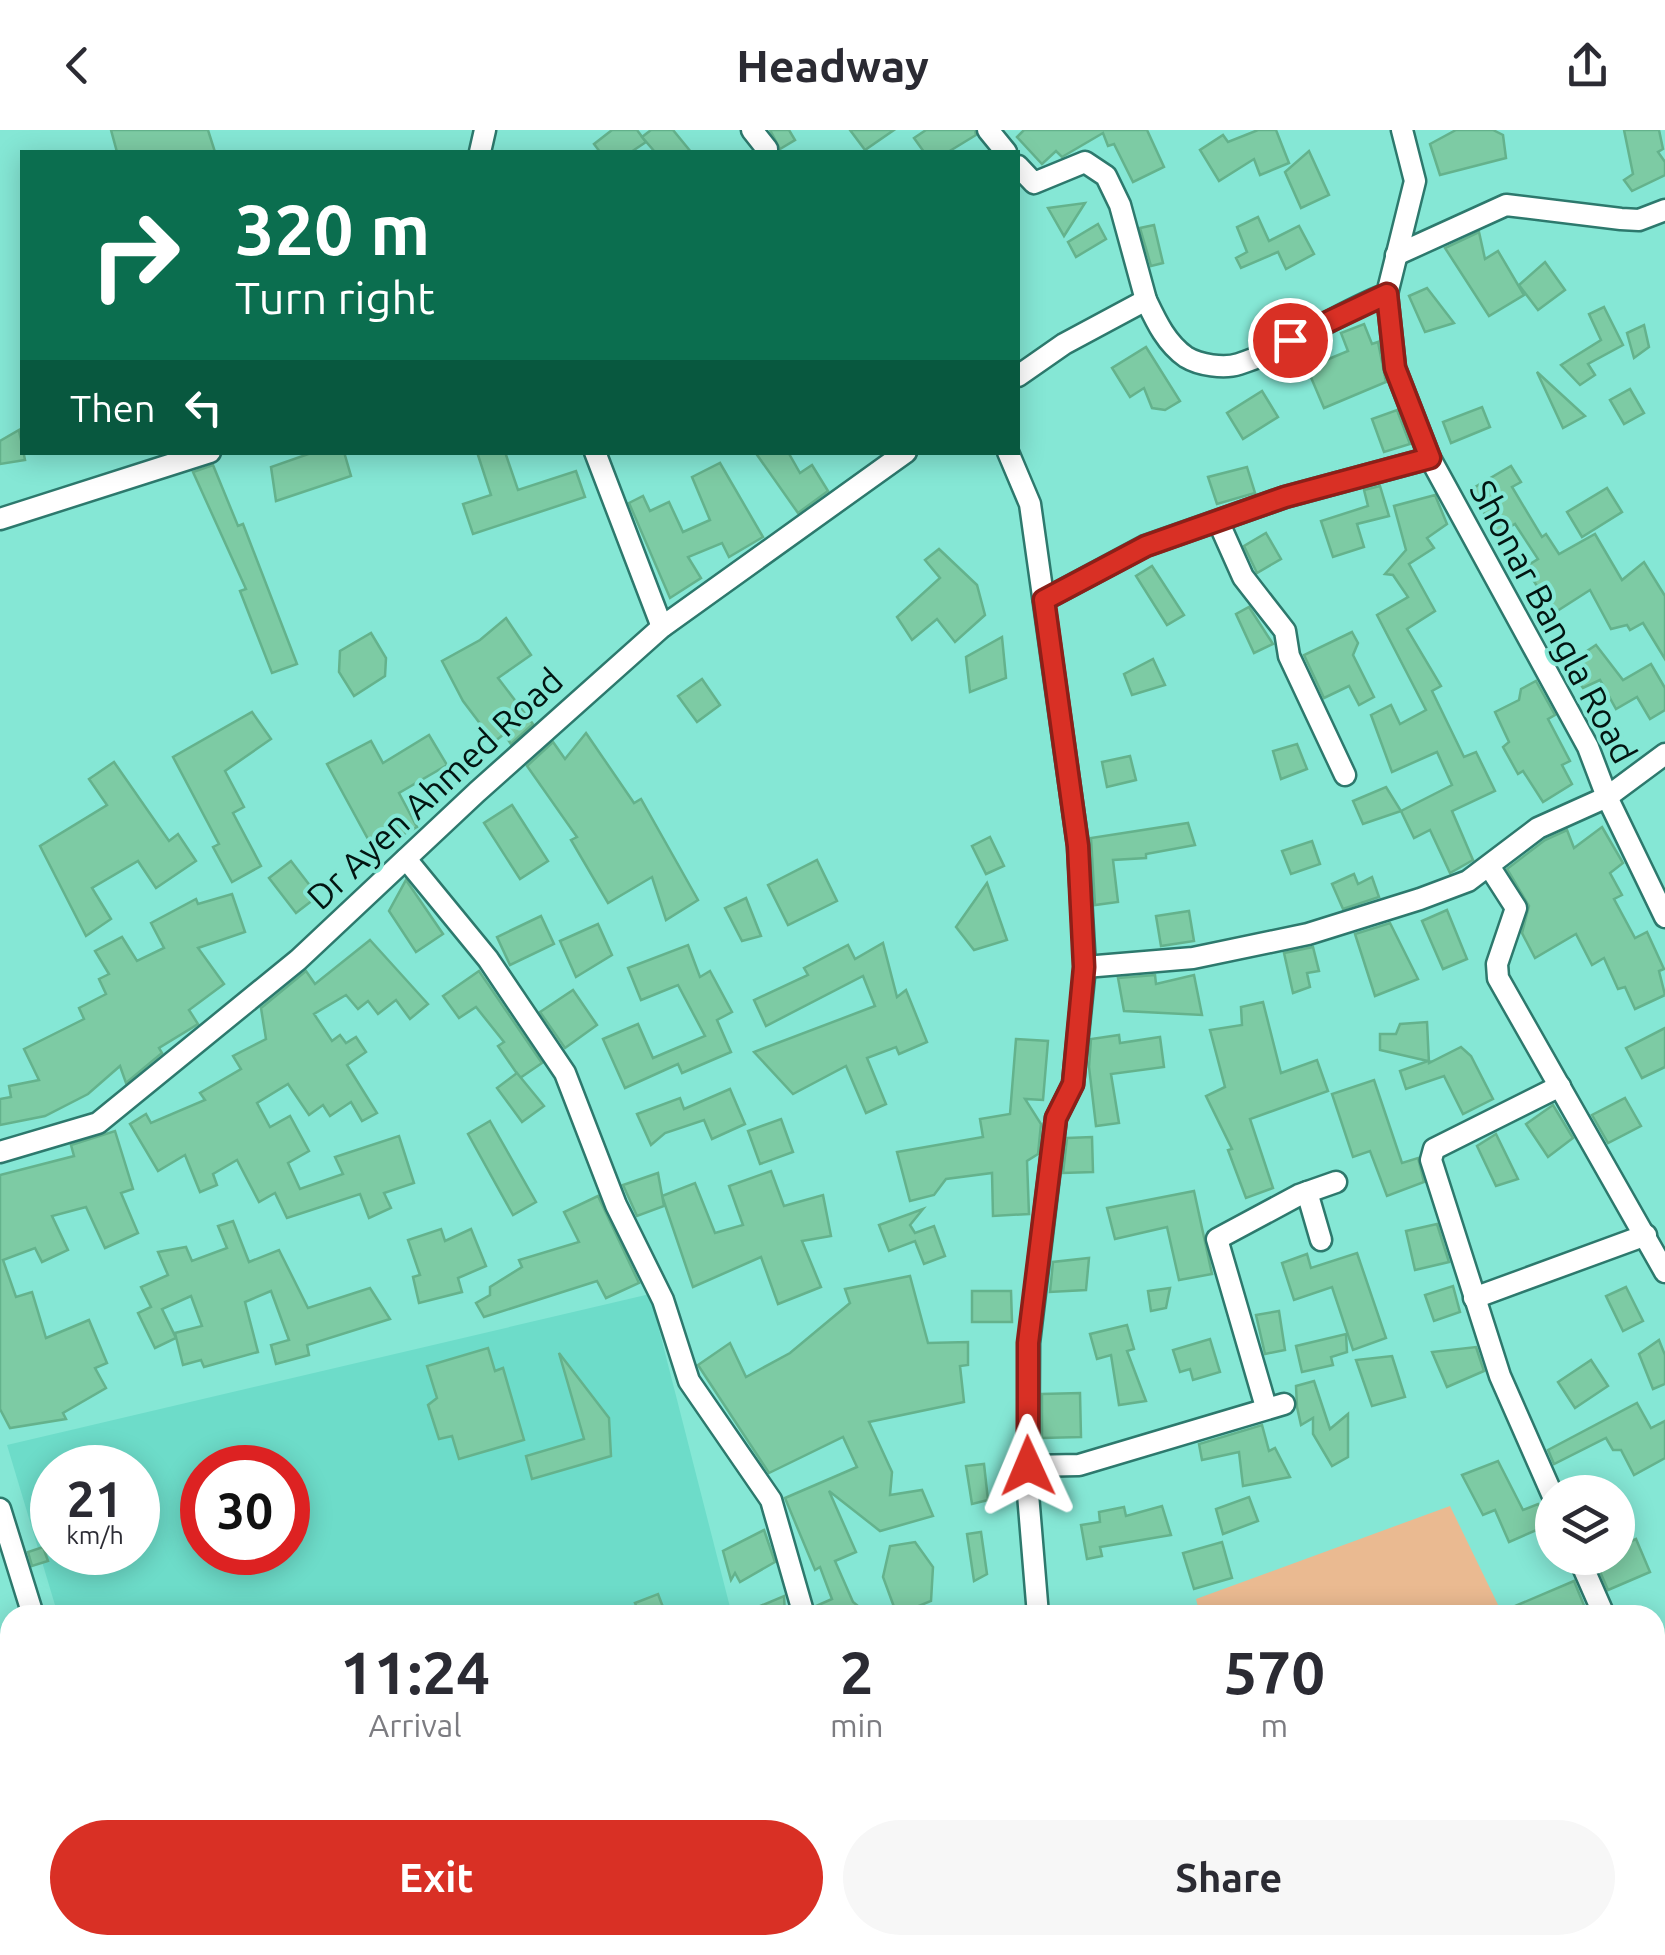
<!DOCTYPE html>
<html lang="en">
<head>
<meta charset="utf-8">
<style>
  :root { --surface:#fff; --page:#f7f7f7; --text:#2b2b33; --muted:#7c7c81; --accent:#d93025 }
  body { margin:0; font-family:Ubuntu,sans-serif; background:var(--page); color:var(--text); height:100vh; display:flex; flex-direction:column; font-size:38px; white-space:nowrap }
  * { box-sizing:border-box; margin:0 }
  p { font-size:32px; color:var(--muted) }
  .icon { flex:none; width:55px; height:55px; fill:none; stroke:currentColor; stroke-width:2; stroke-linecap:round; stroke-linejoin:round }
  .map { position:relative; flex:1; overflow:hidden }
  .details { position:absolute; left:0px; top:1475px; width:1665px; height:350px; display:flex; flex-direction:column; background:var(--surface); border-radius:30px 30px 0 0; box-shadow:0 5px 25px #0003 }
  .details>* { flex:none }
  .banner { position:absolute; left:20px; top:20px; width:1000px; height:305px; border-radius:0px; box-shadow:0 5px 25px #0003; background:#0b6e4f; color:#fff; overflow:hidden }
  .tools { position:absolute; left:1535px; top:1345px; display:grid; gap:20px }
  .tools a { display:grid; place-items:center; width:100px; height:100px; border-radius:50%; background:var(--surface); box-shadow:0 5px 25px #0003; font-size:50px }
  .speed { position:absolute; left:30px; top:1315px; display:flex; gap:20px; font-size:50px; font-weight:700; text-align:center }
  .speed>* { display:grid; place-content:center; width:130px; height:130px; border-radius:50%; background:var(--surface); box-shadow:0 5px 25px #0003; line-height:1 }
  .speed small { font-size:25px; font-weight:400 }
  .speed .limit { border:15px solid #d22; background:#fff; color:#111 }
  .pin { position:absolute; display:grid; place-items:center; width:85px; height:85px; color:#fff; margin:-42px; border:5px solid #fff; border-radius:50%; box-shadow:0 2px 10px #0007 }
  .me { position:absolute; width:110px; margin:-55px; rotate:359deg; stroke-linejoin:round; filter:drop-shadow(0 0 8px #0008) }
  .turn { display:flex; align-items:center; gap:35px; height:210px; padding:0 50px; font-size:45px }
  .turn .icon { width:130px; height:130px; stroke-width:2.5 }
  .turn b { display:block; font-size:70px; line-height:85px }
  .then { display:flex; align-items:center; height:95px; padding:0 50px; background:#0003; gap:20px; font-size:38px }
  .eta { display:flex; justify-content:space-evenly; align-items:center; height:170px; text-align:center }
  .eta b { font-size:60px; font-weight:600; line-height:70px }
  .button { display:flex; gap:20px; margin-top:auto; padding:20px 50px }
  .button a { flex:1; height:115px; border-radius:60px; background:var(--accent); color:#fff; font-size:40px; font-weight:600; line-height:115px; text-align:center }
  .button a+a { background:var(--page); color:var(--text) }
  header { display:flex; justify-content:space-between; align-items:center; height:130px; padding:0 50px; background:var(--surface); font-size:45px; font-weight:600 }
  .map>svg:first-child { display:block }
  .built { fill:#6ddcc9; fill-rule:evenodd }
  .green { fill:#eaba91 }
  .building { fill:#7dcba4; stroke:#64b28c; stroke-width:2.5 }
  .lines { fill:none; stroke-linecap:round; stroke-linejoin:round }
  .street-casing { stroke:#2d796d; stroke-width:25 }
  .street { stroke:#fff; stroke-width:20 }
  .route-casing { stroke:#8d1f18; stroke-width:25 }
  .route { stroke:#d93025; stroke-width:18 }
  .labels { text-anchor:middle; stroke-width:8; stroke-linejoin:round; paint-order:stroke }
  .street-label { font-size:35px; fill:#021612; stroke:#85e7d5 }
</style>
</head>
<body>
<header><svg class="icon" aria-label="back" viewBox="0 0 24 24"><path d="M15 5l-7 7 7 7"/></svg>Headway<svg class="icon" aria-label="share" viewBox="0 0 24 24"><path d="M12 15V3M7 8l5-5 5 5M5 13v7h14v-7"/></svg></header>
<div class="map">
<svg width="1665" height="1825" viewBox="0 0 1665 1825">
  <rect width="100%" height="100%" fill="#85e7d5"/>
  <g class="built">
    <path d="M650,1164L732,1485H58L7,1315ZM52,1338H138V1422H52ZM202,1338H288V1422H202Z"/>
    <polygon points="158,1815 814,1815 816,1825 161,1825"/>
  </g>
  <g class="green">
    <polygon points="1450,1376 1503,1485 1200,1485 1196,1469"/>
    <polygon points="1655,1795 1665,1825 1292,1825 1289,1815 1655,1815"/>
  </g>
  <g class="building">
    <polygon points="111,0 208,0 215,22 117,22"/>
    <polygon points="612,0 637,0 646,12 631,22 600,22 594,14"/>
    <polygon points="651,0 673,0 691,22 655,22 642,7"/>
    <polygon points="770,0 789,0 795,10 780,19"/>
    <polygon points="850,0 894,0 865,20"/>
    <polygon points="926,0 975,0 976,5 948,22 924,22 914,8"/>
    <polygon points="1024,0 1147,0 1164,37 1133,52 1114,14 1108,16 1103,3 1062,27 1056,21 1042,34 1017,7"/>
    <polygon points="1258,0 1276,0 1289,33 1260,45 1254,29 1219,51 1200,20 1223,5 1228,12"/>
    <polygon points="1456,0 1493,0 1503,5 1506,28 1440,45 1430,14"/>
    <polygon points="1624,0 1659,0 1663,19 1658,22 1665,32 1665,45 1632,61 1624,50 1633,44"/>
    <polygon points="1309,21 1329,65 1301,78 1285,42"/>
    <polygon points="1085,73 1064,106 1048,78"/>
    <polygon points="1258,87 1269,111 1299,96 1314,124 1286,139 1278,122 1241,138 1236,128 1247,122 1237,97"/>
    <polygon points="1098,94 1106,109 1076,127 1068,112"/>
    <polygon points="1154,95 1163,133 1151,136 1140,98"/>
    <polygon points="1479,102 1485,129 1498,121 1524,165 1489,186 1445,118"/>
    <polygon points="1545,132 1565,160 1538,180 1519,155"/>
    <polygon points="1427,158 1454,193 1425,202 1409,166"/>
    <polygon points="1604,177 1623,215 1588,234 1595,245 1580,255 1561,235 1601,210 1589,184"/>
    <polygon points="1364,194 1372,214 1378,212 1386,252 1324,278 1307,238 1348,221 1341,203"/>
    <polygon points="1644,195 1649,217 1634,228 1627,203"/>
    <polygon points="1146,217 1180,271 1165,280 1152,278 1144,258 1130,267 1112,238"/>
    <polygon points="1537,242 1585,286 1563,298"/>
    <polygon points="1630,259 1644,283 1624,294 1610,270"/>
    <polygon points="1262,261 1278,287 1243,309 1227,283"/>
    <polygon points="1482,277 1490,297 1451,313 1443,292"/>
    <polygon points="1397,280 1410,314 1384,322 1372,289"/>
    <polygon points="19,300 25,330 0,334 0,311"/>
    <polygon points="314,322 344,322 351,346 276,371 271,337"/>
    <polygon points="477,322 505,322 518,360 576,341 585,367 473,404 463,374 491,365"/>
    <polygon points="755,322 788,322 800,343 812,335 828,361 798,383"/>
    <polygon points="720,333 763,407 729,427 722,413 688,427 701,448 670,468 629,373 643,366 650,381 669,372 683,402 710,390 692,347"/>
    <polygon points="213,335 238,396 243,394 297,534 272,543 240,461 246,459 193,342"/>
    <polygon points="1511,336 1521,352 1512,357 1542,407 1546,404 1559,424 1595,404 1622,450 1644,432 1665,466 1665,529 1643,493 1630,500 1627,495 1611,499 1590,460 1554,483 1525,437 1538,429 1515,394 1497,404 1470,360"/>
    <polygon points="1247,337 1255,363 1217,374 1208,347"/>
    <polygon points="1380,356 1389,386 1357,394 1364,417 1333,427 1321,391 1368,376 1364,360"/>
    <polygon points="1607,358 1622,382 1582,407 1567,382"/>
    <polygon points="1435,365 1447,394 1427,408 1434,418 1409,434 1435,481 1407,499 1441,556 1432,561 1464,627 1476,622 1495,661 1452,681 1473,730 1450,743 1430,700 1414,708 1401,681 1452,655 1437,622 1392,642 1371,585 1391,575 1400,594 1426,580 1377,485 1408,467 1393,445 1385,444 1406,420 1394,376"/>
    <polygon points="1266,403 1281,429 1257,443 1244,416"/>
    <polygon points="939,419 977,455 985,485 955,512 937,489 912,510 897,487 940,448 925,430"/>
    <polygon points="1152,436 1184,485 1167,495 1136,446"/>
    <polygon points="1249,477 1273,514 1254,523 1236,484"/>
    <polygon points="506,488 531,525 498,548 533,594 511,614 504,604 494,612 463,571 442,531 480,510"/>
    <polygon points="1352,502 1358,513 1353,525 1374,567 1359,575 1349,556 1324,568 1304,525"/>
    <polygon points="371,503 386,528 385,546 354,566 339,542 340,521"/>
    <polygon points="1002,507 1006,548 970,562 966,527"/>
    <polygon points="1596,515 1623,550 1651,534 1665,558 1665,580 1650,589 1637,567 1616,579 1600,550 1583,558 1566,535"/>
    <polygon points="1153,529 1165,555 1132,565 1124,544"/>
    <polygon points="702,549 720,575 697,592 678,566"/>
    <polygon points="1536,551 1555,585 1548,589 1570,631 1562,635 1572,654 1543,672 1523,641 1518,644 1503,617 1509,612 1495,582 1519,570 1521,559"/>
    <polygon points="252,582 271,609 225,641 244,677 233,683 261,736 232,752 213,717 219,714 173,627"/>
    <polygon points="586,603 634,673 641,669 698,770 666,790 652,747 608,773 571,710 577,707 527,636 553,612 565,629"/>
    <polygon points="429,605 447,635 399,663 417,697 374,720 327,634 371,611 383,633"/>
    <polygon points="1297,614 1307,639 1281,649 1273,621"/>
    <polygon points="1130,626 1136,650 1107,657 1102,632"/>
    <polygon points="114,632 169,711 178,704 196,731 156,758 138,731 92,758 111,789 86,806 40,716 107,675 89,649"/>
    <polygon points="1386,657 1401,681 1363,694 1353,671"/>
    <polygon points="512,675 548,731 520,749 484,693"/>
    <polygon points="1188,693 1195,715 1146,724 1146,728 1113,730 1118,772 1095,775 1091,708"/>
    <polygon points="1602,697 1623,733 1610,743 1622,765 1614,769 1635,808 1647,802 1664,839 1659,841 1665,865 1635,879 1625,857 1618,859 1604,828 1592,835 1576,804 1535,828 1522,803 1529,776 1507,739 1545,710 1567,700 1574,718"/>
    <polygon points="990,707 1004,736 986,744 972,716"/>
    <polygon points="1312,711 1320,734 1291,744 1282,721"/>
    <polygon points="817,730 837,771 788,795 768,755"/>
    <polygon points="291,731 318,766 296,783 269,748"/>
    <polygon points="1354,744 1358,754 1372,747 1379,767 1343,779 1332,754"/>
    <polygon points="406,750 443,804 416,822 389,781"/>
    <polygon points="987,753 1007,810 974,820 956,797"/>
    <polygon points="232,764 245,802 198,818 224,854 189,880 198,894 159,918 162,923 126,953 120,936 88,964 45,986 0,995 0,969 11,967 9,956 39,950 24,919 84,889 79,878 106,864 99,849 109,844 95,821 122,807 137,831 164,818 151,793 196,769 198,774"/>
    <polygon points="746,768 761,806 742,811 725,778"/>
    <polygon points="1447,780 1467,829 1443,839 1422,791"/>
    <polygon points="1189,781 1194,811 1161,816 1156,786"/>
    <polygon points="541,786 554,814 510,835 497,807"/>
    <polygon points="1390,793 1418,849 1375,866 1355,804"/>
    <polygon points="598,794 612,825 576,847 560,811"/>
    <polygon points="370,810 428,874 410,889 396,870 378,884 368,871 358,879 346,865 314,884 332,911 340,905 346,913 356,907 366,922 347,935 377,983 362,991 351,972 330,986 323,975 309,985 288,954 257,973 270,997 290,986 309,1021 288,1033 300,1059 343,1044 335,1027 399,1006 414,1053 384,1063 391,1078 369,1088 360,1064 287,1088 275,1063 259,1072 237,1030 213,1044 217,1055 200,1062 185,1025 158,1041 130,994 146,984 151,993 205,970 200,963 241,939 233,926 266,909 261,878 306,841 315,854"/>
    <polygon points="883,813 897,867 906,860 927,912 899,924 896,917 867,928 886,974 866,983 846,936 793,964 754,922 875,876 863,846 766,896 754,870 808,845 804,838 848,815 855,829"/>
    <polygon points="688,815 700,847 710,841 732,882 717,890 731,922 682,943 678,934 625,958 603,909 638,894 653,928 705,906 678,855 641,870 628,838"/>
    <polygon points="1313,817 1319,841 1307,843 1310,857 1293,863 1284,823"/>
    <polygon points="479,841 542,933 520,948 498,916 504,912 476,877 459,888 443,866"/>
    <polygon points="1155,845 1156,854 1194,845 1202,885 1124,881 1118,848"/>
    <polygon points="573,860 597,895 565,918 540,882"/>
    <polygon points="1263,872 1281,943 1317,930 1328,961 1250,989 1273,1058 1246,1068 1228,1020 1232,1019 1206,966 1225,957 1210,900 1242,895 1241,877"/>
    <polygon points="1427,892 1429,933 1461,917 1471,926 1493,969 1463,984 1444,946 1406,959 1400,941 1428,931 1380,920 1380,904 1396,904 1400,894"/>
    <polygon points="1665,898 1665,937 1642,948 1626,918"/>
    <polygon points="1119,905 1120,913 1160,907 1164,937 1111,944 1119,993 1096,996 1089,937 1091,909"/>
    <polygon points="1016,909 1048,911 1043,970 1025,969 1041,994 1038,1024 1027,1031 1029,1084 993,1086 992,1043 946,1049 934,1065 910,1071 897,1022 983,1007 980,989 1010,984"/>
    <polygon points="517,943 544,976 522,992 497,958"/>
    <polygon points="1374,950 1402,1033 1418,1028 1424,1052 1387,1066 1370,1021 1353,1027 1332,964"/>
    <polygon points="730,959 745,994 712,1009 704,990 665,1003 651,1015 637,984 680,968 684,979"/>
    <polygon points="1625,968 1641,996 1608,1013 1592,985"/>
    <polygon points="1553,975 1573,1008 1548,1027 1526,994"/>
    <polygon points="781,989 793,1022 760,1034 748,1001"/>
    <polygon points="490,991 536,1072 513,1085 468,1004"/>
    <polygon points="115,1001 133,1059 121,1063 138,1103 105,1118 86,1077 52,1086 68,1120 42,1132 35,1118 3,1130 16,1167 32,1162 46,1208 89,1190 107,1233 95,1238 106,1258 63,1283 66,1289 10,1298 0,1279 0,1045 74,1026 71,1015"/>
    <polygon points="1496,1004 1518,1049 1496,1056 1477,1016"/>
    <polygon points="1092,1007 1093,1042 1063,1043 1067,1008"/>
    <polygon points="771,1041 784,1076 823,1065 831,1106 802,1111 821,1157 778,1174 761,1127 693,1157 662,1066 695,1053 715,1103 743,1095 729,1056"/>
    <polygon points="658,1043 664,1076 637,1086 623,1055"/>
    <polygon points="1194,1061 1212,1144 1179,1150 1167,1097 1115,1109 1107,1078"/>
    <polygon points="598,1066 639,1153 606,1168 597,1151 484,1187 476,1173 490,1165 490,1157 522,1137 519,1130 579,1112 564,1082"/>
    <polygon points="923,1079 910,1095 915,1103 934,1096 945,1126 924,1134 915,1111 889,1121 879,1095"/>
    <polygon points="233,1091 249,1132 279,1120 308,1178 370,1158 390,1189 307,1215 309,1225 276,1234 271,1215 289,1210 271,1161 245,1172 258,1222 204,1237 201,1230 183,1235 175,1203 202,1196 191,1166 162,1179 176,1208 155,1218 138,1183 151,1177 141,1157 168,1145 158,1122 186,1117 192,1131 227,1118 218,1096"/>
    <polygon points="1437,1094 1449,1132 1415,1140 1406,1101"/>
    <polygon points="441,1099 445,1111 471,1099 486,1136 458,1148 462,1162 419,1173 413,1147 420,1145 408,1110"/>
    <polygon points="1357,1123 1386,1208 1353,1220 1332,1157 1294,1170 1282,1133 1307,1124 1311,1138"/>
    <polygon points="1089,1128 1086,1160 1050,1162 1053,1132"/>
    <polygon points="910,1146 928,1213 968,1212 968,1235 960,1236 964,1272 869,1292 892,1342 890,1365 922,1360 933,1386 880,1401 829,1361 856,1422 835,1431 853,1472 869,1485 817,1485 816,1476 832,1469 820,1437 815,1440 785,1368 857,1337 843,1307 769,1343 698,1235 730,1213 746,1247 790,1223 850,1173 845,1159"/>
    <polygon points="1453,1156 1460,1182 1434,1191 1425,1165"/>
    <polygon points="1626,1157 1643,1191 1623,1201 1606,1166"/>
    <polygon points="1170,1158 1166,1178 1151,1181 1148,1161"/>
    <polygon points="972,1161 1011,1161 1012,1192 972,1192"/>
    <polygon points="1279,1181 1285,1220 1265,1224 1256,1185"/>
    <polygon points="1127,1195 1134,1219 1127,1221 1146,1271 1119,1275 1111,1225 1097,1229 1090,1204"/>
    <polygon points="1346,1204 1347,1222 1331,1227 1333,1235 1302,1242 1296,1216"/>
    <polygon points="1210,1209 1220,1242 1193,1250 1190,1239 1180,1242 1173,1220"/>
    <polygon points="1659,1210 1665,1225 1665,1254 1653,1259 1639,1224"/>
    <polygon points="1476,1217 1484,1241 1447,1257 1432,1222"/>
    <polygon points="488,1218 495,1241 503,1238 524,1310 459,1329 452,1306 439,1309 428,1275 437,1268 427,1236"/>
    <polygon points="559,1223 609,1288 611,1326 532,1349 526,1326 584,1309"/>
    <polygon points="1392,1226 1405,1267 1372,1276 1356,1230"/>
    <polygon points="1591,1230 1608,1256 1575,1278 1558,1252"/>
    <polygon points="1314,1251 1330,1299 1348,1284 1348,1327 1332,1336 1313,1304 1313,1288 1301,1295 1297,1277 1296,1256"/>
    <polygon points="1080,1263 1081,1307 1042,1308 1042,1264"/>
    <polygon points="1637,1273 1651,1298 1665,1291 1665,1328 1634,1345 1621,1320 1613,1320 1606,1308 1554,1334 1548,1320"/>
    <polygon points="1262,1295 1269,1321 1275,1318 1290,1347 1243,1356 1239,1322 1202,1330 1199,1314"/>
    <polygon points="1498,1331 1523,1380 1538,1374 1548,1395 1509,1412 1495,1380 1483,1385 1462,1345"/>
    <polygon points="984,1334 988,1370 972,1374 966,1336"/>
    <polygon points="1249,1367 1258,1391 1223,1404 1216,1379"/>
    <polygon points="1162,1376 1171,1405 1100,1417 1102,1426 1087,1429 1081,1395 1100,1392 1099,1382 1124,1377 1126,1386"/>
    <polygon points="764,1400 775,1432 740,1452 735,1443 731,1450 723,1421"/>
    <polygon points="981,1402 987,1444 974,1451 967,1404"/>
    <polygon points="1636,1409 1650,1442 1608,1460 1594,1428 1618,1428 1618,1417"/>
    <polygon points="915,1412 933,1437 931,1471 897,1485 883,1447 890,1416"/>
    <polygon points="1222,1412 1232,1448 1194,1459 1183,1423"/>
    <polygon points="43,1417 48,1431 32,1436 28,1422"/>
    <polygon points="1574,1451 1588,1485 1494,1485"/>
    <polygon points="658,1464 666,1485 640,1485 635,1473"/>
    <polygon points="784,1466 785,1485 739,1485"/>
  </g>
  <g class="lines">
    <defs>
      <g id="street">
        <polyline points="752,0 767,19"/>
        <polyline points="988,0 1006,22"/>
        <polyline points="480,22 485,0"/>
        <polyline points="1018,36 1034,53 1085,32 1106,46 1120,75 1146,170"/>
        <polyline points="1396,125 1506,75 1621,89 1639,90 1665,80"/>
        <polyline points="1387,164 1395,238 1430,328 1588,617 1607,667 1665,787"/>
        <path d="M1018,246L1064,214L1146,170C1156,191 1166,213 1186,227C1199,235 1224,239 1239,234C1290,218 1337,183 1387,164L1415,51L1402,0"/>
        <polyline points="595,322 662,497"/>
        <polyline points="1008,322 1030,374 1078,715 1085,837 1073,954 1056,988 1029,1213 1028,1364 1038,1485"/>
        <polyline points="0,389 210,322"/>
        <polyline points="1218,391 1243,447 1285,501 1289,526 1345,645"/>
        <polyline points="1044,470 1145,416 1285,367 1430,328"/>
        <polyline points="406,729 488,829 565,943 616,1075 663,1170 689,1251 771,1370 804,1485"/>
        <polyline points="1489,736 1516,778 1497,834 1498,848 1665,1142"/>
        <polyline points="1085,837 1193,828 1308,804 1420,769 1468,751 1538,698 1607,667 1665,624"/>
        <polyline points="0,1022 98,993 298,830 477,662 662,497 906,322"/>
        <polyline points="1307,1062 1321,1110"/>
        <polyline points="1474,1168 1646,1105"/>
        <polyline points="1266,1277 1217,1109 1299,1065 1336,1052"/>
        <polyline points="1028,1336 1079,1335 1284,1274"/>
        <polyline points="1552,1364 1500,1246 1431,1030 1434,1019 1560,956"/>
        <polyline points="0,1379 33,1485"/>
        <polyline points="1579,1428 1604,1485"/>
        <polyline points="1655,1627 1665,1651"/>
        <polyline points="0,1723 10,1720"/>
        <polyline points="132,1815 135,1825"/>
        <polyline points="900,1815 903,1825"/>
        <polyline points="1110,1815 1113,1825"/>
      </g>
    </defs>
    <use href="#street" class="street-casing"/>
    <use href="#street" class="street"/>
  </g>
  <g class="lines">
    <defs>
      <polyline id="route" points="1028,1336 1028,1213 1056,988 1073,954 1084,837 1078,716 1044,470 1146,416 1285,367 1430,328 1395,238 1387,164 1290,210"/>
    </defs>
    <use href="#route" class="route-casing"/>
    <use href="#route" class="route"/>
  </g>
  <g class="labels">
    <g class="street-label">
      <text transform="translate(1553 492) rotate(62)" y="12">Shonar Bangla Road</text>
      <text transform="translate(435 659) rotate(-43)" y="12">Dr Ayen Ahmed Road</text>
    </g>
  </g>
</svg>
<div class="tools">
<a><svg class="icon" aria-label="layers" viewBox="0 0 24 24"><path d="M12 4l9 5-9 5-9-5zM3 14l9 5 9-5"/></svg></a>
</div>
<div class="speed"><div>21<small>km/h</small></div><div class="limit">30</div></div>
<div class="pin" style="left:1290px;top:210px;background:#d93025"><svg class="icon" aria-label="arrive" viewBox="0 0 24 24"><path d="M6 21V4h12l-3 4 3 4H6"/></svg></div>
<svg class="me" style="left:1028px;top:1336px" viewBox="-20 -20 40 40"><path d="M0-17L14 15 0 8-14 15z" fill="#d93025" stroke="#fff" stroke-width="4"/></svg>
<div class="banner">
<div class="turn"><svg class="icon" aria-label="right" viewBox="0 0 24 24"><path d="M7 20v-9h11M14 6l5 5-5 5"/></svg><div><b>320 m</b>Turn right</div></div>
<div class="then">Then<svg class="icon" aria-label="left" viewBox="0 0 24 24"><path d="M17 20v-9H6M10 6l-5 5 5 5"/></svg></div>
</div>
<section class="details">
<div class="eta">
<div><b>11:24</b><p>Arrival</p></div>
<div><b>2</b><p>min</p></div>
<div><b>570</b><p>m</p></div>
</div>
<div class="button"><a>Exit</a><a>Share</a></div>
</section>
</div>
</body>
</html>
